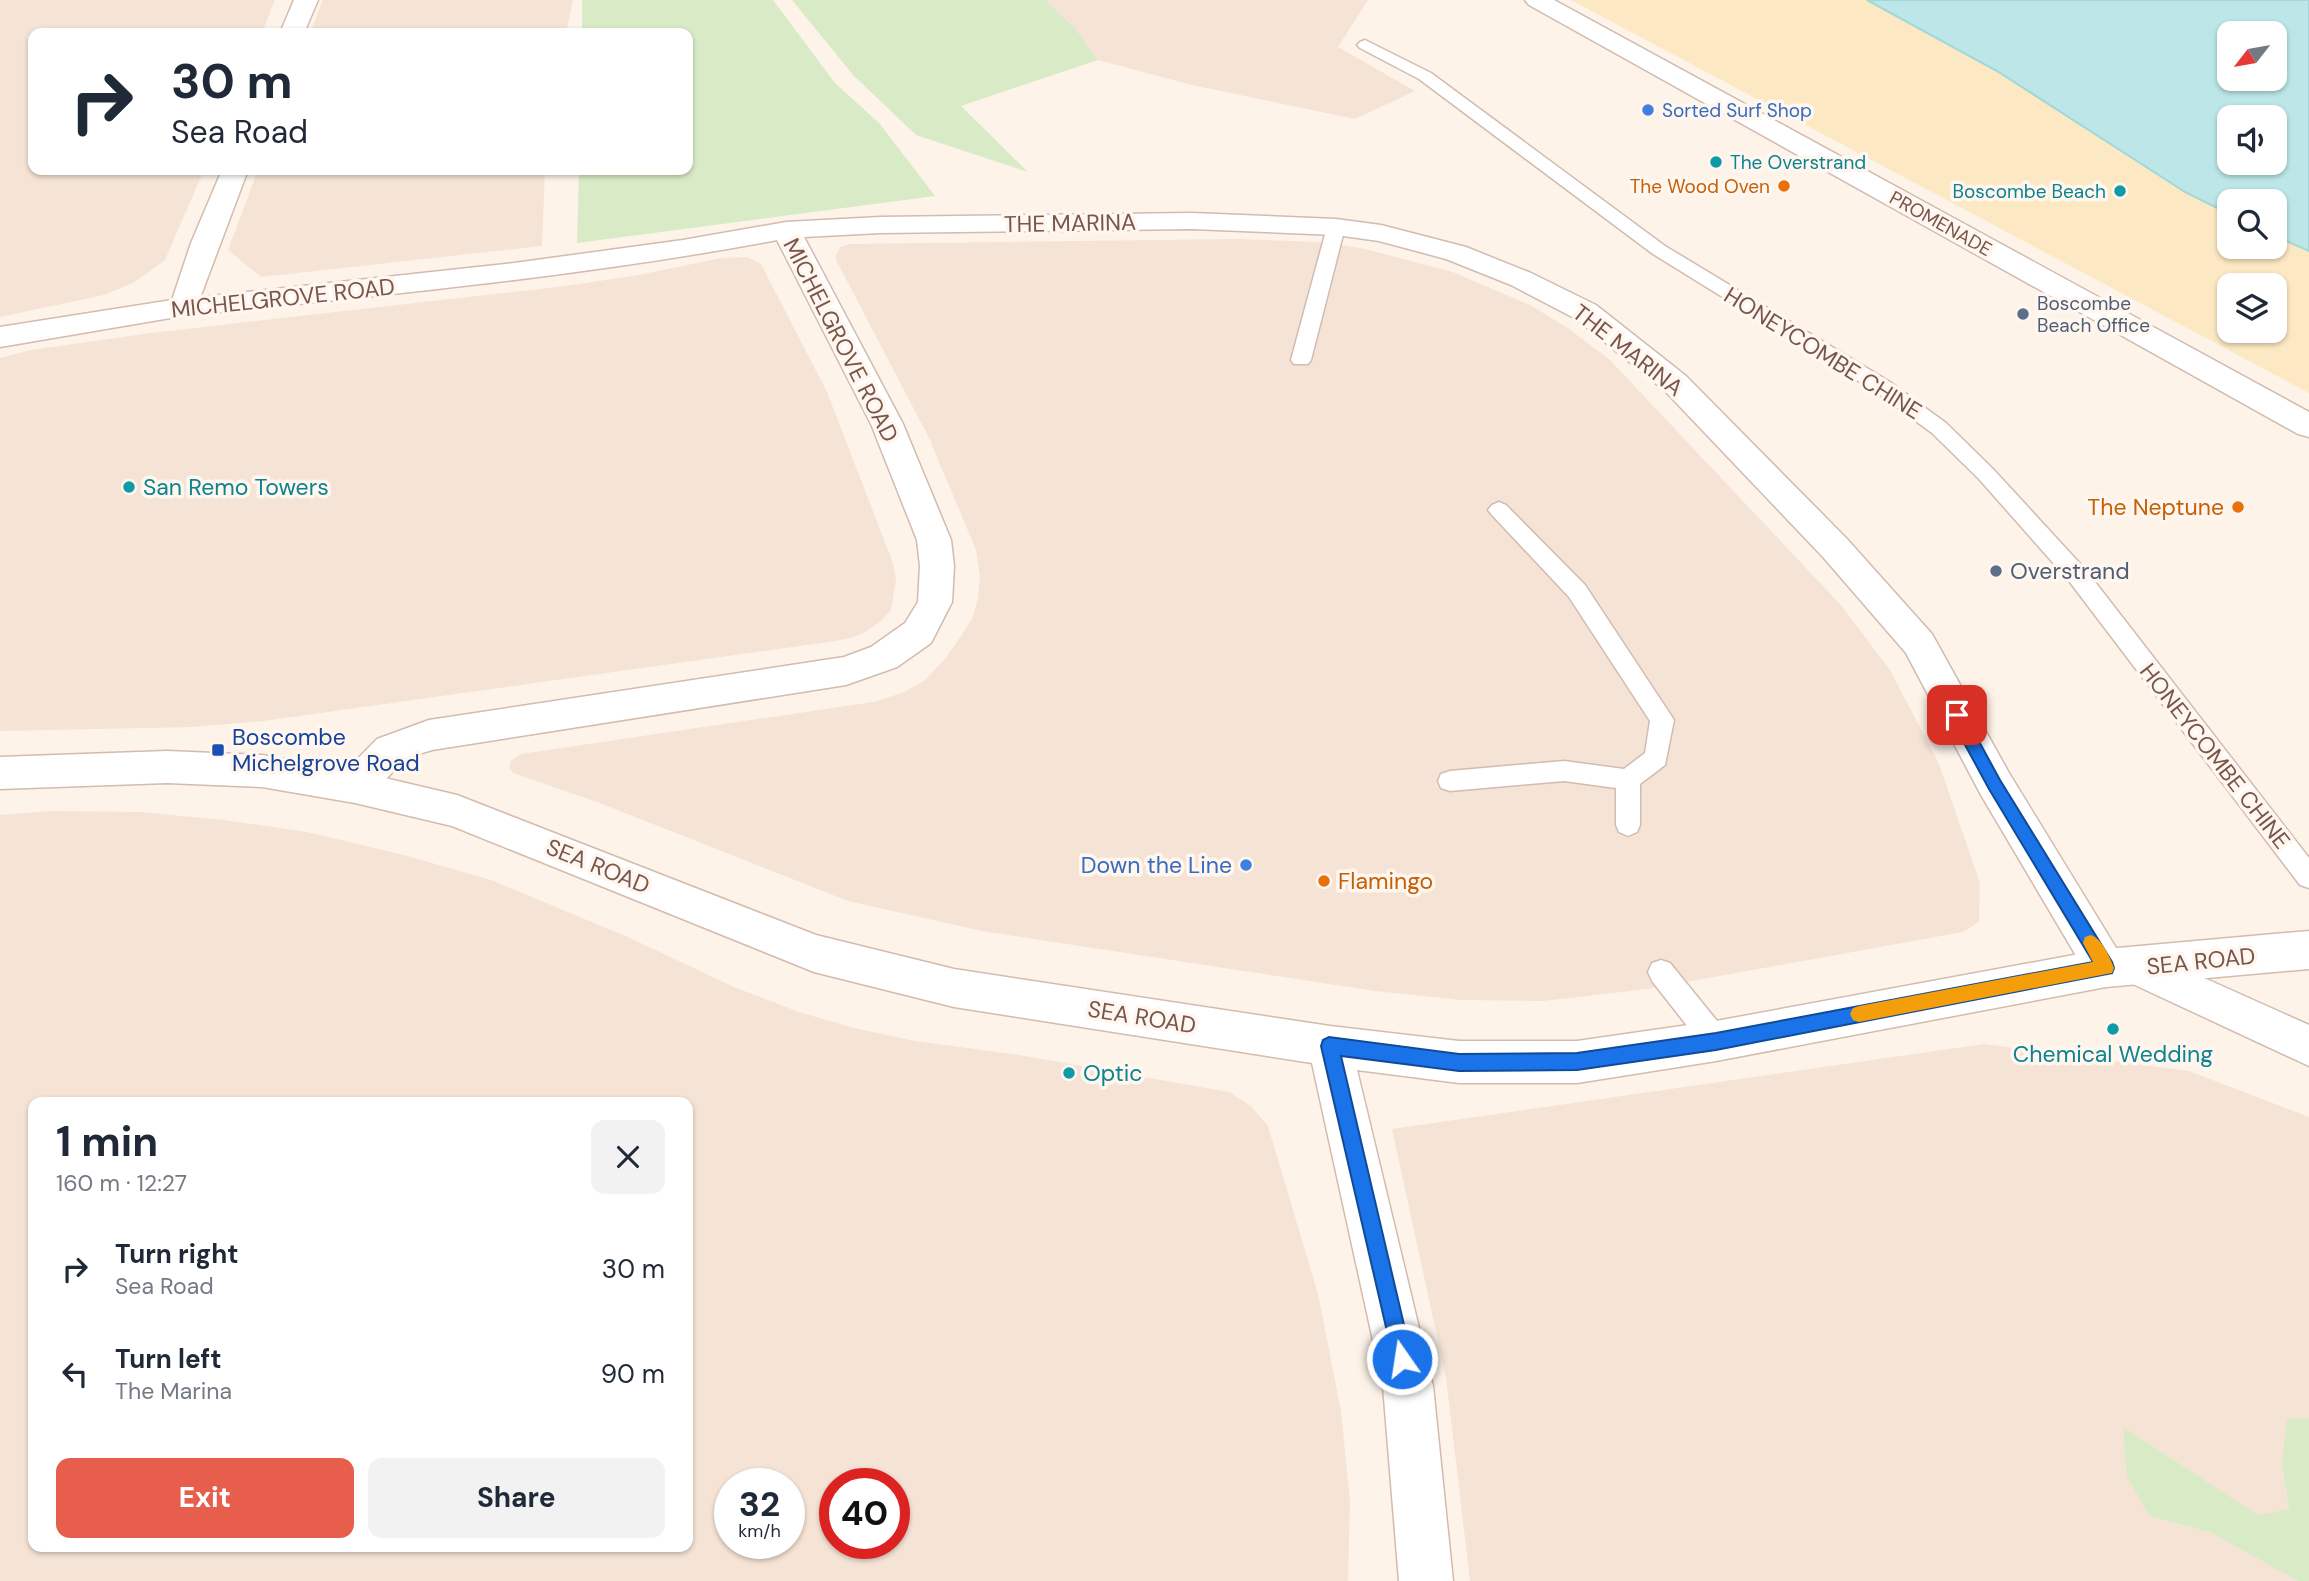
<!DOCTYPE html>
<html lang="en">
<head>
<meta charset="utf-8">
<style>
  :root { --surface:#fff; --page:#f2f2f3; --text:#1f2937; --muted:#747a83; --accent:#e85e4c }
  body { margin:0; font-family:"DM Sans",sans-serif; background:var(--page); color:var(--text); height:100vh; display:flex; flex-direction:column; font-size:26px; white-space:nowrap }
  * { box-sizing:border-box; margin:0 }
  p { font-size:23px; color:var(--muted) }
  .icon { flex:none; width:38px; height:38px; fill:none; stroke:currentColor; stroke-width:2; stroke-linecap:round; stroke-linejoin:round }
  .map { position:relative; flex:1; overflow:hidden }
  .panel { position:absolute; left:28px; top:1097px; width:665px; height:455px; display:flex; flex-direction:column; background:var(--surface); border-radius:14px; box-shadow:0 2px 5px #0004 }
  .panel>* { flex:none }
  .hud { position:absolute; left:28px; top:28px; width:665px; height:147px; border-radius:14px; box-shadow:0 2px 5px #0004; background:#fff; color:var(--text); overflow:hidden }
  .needle { width:46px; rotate:239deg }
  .fabs { position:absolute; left:2217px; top:21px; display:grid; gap:14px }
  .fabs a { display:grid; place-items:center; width:70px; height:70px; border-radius:14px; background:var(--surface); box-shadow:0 2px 5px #0004; font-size:35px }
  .speed { position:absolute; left:714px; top:1468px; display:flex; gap:14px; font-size:35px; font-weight:700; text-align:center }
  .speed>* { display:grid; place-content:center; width:91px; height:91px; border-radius:50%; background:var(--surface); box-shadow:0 2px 5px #0004; line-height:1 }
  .speed small { font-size:18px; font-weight:400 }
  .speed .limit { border:10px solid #d22; background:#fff; color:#111 }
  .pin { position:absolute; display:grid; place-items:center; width:60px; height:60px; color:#fff; margin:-30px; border-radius:14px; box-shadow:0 4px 10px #0006 }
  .me { position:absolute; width:77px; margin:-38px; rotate:347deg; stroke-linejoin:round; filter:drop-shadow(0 0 5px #0008) }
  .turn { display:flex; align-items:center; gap:24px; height:147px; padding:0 28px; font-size:32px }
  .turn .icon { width:91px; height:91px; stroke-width:2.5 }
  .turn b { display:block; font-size:49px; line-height:60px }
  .round { display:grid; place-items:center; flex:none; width:74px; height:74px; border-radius:14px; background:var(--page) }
  .headline { display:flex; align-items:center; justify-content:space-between; height:119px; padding:0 28px }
  h1 { font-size:42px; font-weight:700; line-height:52px }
  .action { display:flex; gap:14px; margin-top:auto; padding:14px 28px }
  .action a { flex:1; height:80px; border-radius:14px; background:var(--accent); color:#fff; font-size:28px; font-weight:700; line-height:80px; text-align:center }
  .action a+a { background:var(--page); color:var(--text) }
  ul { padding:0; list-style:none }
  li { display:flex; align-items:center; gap:21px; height:105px; padding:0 28px }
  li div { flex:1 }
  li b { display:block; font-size:26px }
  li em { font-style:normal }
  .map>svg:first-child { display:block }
  .residential { fill:#f5e4d6; fill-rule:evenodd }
  .green { fill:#d9ebc6 }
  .sand { fill:#fce9c3; fill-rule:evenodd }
  .water { fill:#bce6e7; stroke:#a2d7d9; stroke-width:2; fill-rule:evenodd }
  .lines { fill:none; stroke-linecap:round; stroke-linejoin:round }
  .lane-casing { stroke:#d2bbb0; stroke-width:3 }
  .street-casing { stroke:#d2bbb0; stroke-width:3 }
  .secondary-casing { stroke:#d5bbad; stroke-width:3 }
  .lane { fill:#fff; fill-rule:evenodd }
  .street { fill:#fff; fill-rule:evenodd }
  .secondary { fill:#fff; fill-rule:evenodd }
  .route { fill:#1a73e8; stroke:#114b97; stroke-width:2 }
  .slow { fill:#f59e0b }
  .shop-dot { fill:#3f7fe0; stroke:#fff7ef; stroke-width:2.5 }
  .culture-dot { fill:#0f9aa8; stroke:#fff7ef; stroke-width:2.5 }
  .food-dot { fill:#e8710a; stroke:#fff7ef; stroke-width:2.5 }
  .service-dot { fill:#5c6f8a; stroke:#fff7ef; stroke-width:2.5 }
  .transit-dot { fill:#1a4fb4; stroke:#fff7ef; stroke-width:2.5 }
  .labels { text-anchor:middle; stroke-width:7; stroke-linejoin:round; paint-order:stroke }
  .far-shop-label { font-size:19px; fill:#366cbe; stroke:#fff7ef; text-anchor:start }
  .far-culture-label { font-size:19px; fill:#0d838f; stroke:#fff7ef; text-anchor:start }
  .far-food-label { font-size:19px; fill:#c56008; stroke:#fff7ef; text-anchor:end }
  .far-street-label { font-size:19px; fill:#78564b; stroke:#fff7ef }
  .far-service-label { font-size:19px; fill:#4e5e75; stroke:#fff7ef; text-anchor:start }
  .street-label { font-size:23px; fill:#78564b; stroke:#fff7ef }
  .culture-label { font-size:23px; fill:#0d838f; stroke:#fff7ef; text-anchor:start }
  .food-label { font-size:23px; fill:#c56008; stroke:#fff7ef; text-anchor:end }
  .service-label { font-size:23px; fill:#4e5e75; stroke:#fff7ef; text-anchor:start }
  .transit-label { font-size:23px; fill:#164399; stroke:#fff7ef; text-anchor:start }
  .shop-label { font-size:23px; fill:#366cbe; stroke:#fff7ef; text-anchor:end }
</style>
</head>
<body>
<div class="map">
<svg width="2309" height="1581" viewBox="0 0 2309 1581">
  <rect width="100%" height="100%" fill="#fdf3e8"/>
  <g class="residential">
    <polygon points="0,0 275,0 262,33 33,33 33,170 204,170 165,260 153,269 133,283 104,295 0,317"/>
    <polygon points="323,0 573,0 566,33 310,33"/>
    <polygon points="1046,0 1368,0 1338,47 1415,91 1355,119 1192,85 1098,60 1076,29"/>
    <polygon points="258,170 545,170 542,246 261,277 228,250"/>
    <polygon points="1237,239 1317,242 1361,248 1453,272 1532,306 1569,329 1609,359 1840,604 1890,670 1939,764 1980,883 1979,922 1963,932 1648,989 1543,1001 1460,1000 1375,991 982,931 848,901 597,802 513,773 509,767 512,760 521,754 873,702 902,693 925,680 945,659 959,639 972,619 978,598 980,577 976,550 929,438 835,258 840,247 851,244"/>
    <polygon points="747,257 761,264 827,392 893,563 896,579 891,610 881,621 865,632 851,638 829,642 263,721 194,727 0,731 0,358 31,350 151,333 565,286 639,275 721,258"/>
    <path d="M52,811L140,812L224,820L307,832L404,855L491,880L630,938L734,987L799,1012L854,1028L915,1041L1019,1055L1229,1092L1251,1106L1268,1126L1318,1294L1341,1411L1350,1502L1348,1581H0V815ZM688,1102V1547H33V1102ZM730,1484H789V1544H730ZM835,1484H894V1544H835Z"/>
    <polygon points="1984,1044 2189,1071 2309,1117 2309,1581 1470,1581 1446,1378 1392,1129"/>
  </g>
  <g class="green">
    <polygon points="582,0 773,0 835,83 880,124 935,196 577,243 579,170 688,170 688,33 582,33"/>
    <polygon points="792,0 1046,0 1076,29 1098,60 961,106 1028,172 916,135 853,75"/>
    <polygon points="2309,1418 2309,1581 2298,1581 2210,1532 2149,1516 2127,1476 2123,1427 2258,1515 2289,1509 2282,1461 2287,1419"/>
  </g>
  <path class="sand" d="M1571,0H1962L2230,163L2309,181V393ZM2230,201H2275V247H2230ZM2230,285H2275V331H2230Z"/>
  <path class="water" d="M1867,0H2309V251L2275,236V201H2230L2229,214L2185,192L1997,71ZM2230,33H2275V79H2230ZM2230,117H2275V163H2230Z"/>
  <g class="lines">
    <defs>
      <g id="lane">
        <polygon points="1365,40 1431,73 1665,246 1890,382 1946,423 1993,469 2085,569 2309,858 2309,888 2300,885 2069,581 1979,479 1932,433 1876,392 1653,254 1419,79 1360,48 1357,45 1360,42"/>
        <polygon points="1336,222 1345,227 1311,360 1308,364 1294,364 1291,360 1327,227"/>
        <polygon points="1499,502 1506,505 1585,585 1674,720 1665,765 1640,784 1640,825 1637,832 1628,836 1619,832 1616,825 1616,788 1564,781 1450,791 1441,788 1438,781 1441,774 1450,771 1564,761 1624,769 1645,753 1650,721 1569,597 1492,515 1488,510 1492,505"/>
        <polygon points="1661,960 1670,963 1726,1032 1730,1041 1726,1050 1716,1054 1706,1050 1652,981 1648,972 1652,963"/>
      </g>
      <g id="street">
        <polygon points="1525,0 1554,0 2309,412 2309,437 2298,434 1529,5"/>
        <path d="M1192,213L1336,219L1381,225L1466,247L1531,273L1596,305L1686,376L1847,539L1932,634L2009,773L2121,956L2137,948L2309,1025V1066L2122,979L2106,987L2091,981L1981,795L1906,653L1823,557L1664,390L1576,319L1511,285L1446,259L1379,241L1336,235L1192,229L880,233L804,237L903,424L951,540L954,566L952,602L931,643L897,667L846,685L432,750C423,753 410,756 402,763C380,780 374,809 341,798L336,787L341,776L377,739L429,720L844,657L871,647L905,623L918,602L920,566L917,540L871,424L777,240C581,277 382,295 184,316L174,314L169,307L174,300L514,263L683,240L786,222L880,217Z"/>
      </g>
      <g id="secondary">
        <polygon points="294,0 318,0 304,33 280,33"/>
        <polygon points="222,170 248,170 194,314 0,347 0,327 172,300 191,243"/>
        <polygon points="167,751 262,755 355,771 457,795 816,935 954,969 1330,1026 1459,1041 1577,1041 1716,1021 2106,949 2309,931 2309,969 2106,987 1716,1061 1577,1083 1459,1083 1357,1070 1433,1386 1453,1581 1399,1581 1383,1386 1312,1063 954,1007 814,972 452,826 355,803 262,787 167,783 0,789 0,757"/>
      </g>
    </defs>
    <use href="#lane" class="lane-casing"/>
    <use href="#street" class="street-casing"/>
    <use href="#secondary" class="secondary-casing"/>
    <use href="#lane" class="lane"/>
    <use href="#street" class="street"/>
    <use href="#secondary" class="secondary"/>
  </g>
  <polygon class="route" points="1957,708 1962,710 2000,780 2112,962 2114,968 2112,973 1716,1050 1577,1070 1459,1071 1341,1056 1412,1359 1409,1366 1402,1369 1395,1366 1321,1046 1323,1040 1329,1037 1459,1054 1577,1053 1716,1033 2093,962 1989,789 1951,719 1949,715"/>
  <path class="slow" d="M2091,935C2102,939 2110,957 2114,968L2112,973L1859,1022L1853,1020L1850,1014L1853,1008L1859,1006L2093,962L2083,943L2085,937Z"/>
  <g class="shop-dot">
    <circle cx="1648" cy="110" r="7"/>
    <circle cx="1246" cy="865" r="7"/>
  </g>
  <g class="culture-dot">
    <circle cx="1716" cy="162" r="7"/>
    <circle cx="2120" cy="191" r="7"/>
    <circle cx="129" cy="487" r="7"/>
    <circle cx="2113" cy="1029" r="7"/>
    <circle cx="1069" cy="1073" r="7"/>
  </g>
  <g class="food-dot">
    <circle cx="1784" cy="186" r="7"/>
    <circle cx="2238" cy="507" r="7"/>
    <circle cx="1324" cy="881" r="7"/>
  </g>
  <g class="service-dot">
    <circle cx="2023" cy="314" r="7"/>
    <circle cx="1996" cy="571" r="7"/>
  </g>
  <rect class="transit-dot" x="211" y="743" width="14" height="14" rx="3.5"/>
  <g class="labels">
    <g class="far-shop-label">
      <text x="1662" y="117">Sorted Surf Shop</text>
    </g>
    <g class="far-culture-label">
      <text x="1730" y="169">The Overstrand</text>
      <text x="2106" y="198" text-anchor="end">Boscombe Beach</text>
    </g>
    <g class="far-food-label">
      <text x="1770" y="193">The Wood Oven</text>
    </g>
    <g class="far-street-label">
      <text transform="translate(1941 223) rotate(29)" y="7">PROMENADE</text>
    </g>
    <g class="far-service-label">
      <text x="2037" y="310">Boscombe<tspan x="2037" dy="22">Beach Office</tspan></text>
    </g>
    <g class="street-label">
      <text transform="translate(1070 223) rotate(-1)" y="8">THE MARINA</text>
      <text transform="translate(283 298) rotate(-6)" y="8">MICHELGROVE ROAD</text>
      <text transform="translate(841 340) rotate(63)" y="8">MICHELGROVE ROAD</text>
      <text transform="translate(1628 350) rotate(38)" y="8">THE MARINA</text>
      <text transform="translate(1823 353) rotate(32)" y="8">HONEYCOMBE CHINE</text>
      <text transform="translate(2215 756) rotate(52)" y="8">HONEYCOMBE CHINE</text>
      <text transform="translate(598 866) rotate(22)" y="8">SEA ROAD</text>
      <text transform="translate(2201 961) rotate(-6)" y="8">SEA ROAD</text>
      <text transform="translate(1142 1017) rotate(9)" y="8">SEA ROAD</text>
    </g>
    <g class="culture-label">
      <text x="143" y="495">San Remo Towers</text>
      <text x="2113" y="1062" text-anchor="middle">Chemical Wedding</text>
      <text x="1083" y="1081">Optic</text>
    </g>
    <g class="food-label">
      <text x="2224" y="515">The Neptune</text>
      <text x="1338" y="889" text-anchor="start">Flamingo</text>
    </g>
    <g class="service-label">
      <text x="2010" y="579">Overstrand</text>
    </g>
    <g class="transit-label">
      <text x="232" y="745">Boscombe<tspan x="232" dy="26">Michelgrove Road</tspan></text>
    </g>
    <g class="shop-label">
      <text x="1232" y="873">Down the Line</text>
    </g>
  </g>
</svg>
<div class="fabs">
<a><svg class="needle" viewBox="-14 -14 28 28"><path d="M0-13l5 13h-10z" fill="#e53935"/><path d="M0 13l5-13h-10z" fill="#747a83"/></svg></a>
<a><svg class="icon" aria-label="sound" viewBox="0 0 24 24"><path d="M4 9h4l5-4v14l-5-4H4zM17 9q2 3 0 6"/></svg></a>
<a><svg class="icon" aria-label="search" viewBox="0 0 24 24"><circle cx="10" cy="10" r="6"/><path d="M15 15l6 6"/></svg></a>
<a><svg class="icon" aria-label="layers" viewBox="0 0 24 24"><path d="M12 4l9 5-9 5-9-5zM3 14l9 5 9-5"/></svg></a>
</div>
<div class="speed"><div>32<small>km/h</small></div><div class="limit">40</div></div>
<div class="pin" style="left:1957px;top:715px;background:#d93025"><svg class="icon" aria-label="arrive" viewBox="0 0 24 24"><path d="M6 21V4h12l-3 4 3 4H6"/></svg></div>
<svg class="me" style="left:1402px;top:1359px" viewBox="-20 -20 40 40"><circle r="17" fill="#1a73e8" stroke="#fff" stroke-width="3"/><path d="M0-11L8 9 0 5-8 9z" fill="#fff"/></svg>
<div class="hud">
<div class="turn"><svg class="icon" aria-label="right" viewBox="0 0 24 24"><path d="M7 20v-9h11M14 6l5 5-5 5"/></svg><div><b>30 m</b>Sea Road</div></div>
</div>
<section class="panel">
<div class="headline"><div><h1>1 min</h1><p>160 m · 12:27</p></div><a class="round"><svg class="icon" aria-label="close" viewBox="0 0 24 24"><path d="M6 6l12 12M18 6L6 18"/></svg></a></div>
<ul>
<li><svg class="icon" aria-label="right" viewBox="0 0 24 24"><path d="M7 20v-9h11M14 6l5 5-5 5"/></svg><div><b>Turn right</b><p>Sea Road</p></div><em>30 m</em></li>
<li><svg class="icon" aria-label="left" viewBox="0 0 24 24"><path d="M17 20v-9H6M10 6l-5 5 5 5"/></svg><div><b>Turn left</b><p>The Marina</p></div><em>90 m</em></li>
</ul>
<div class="action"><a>Exit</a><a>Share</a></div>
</section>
</div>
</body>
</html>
